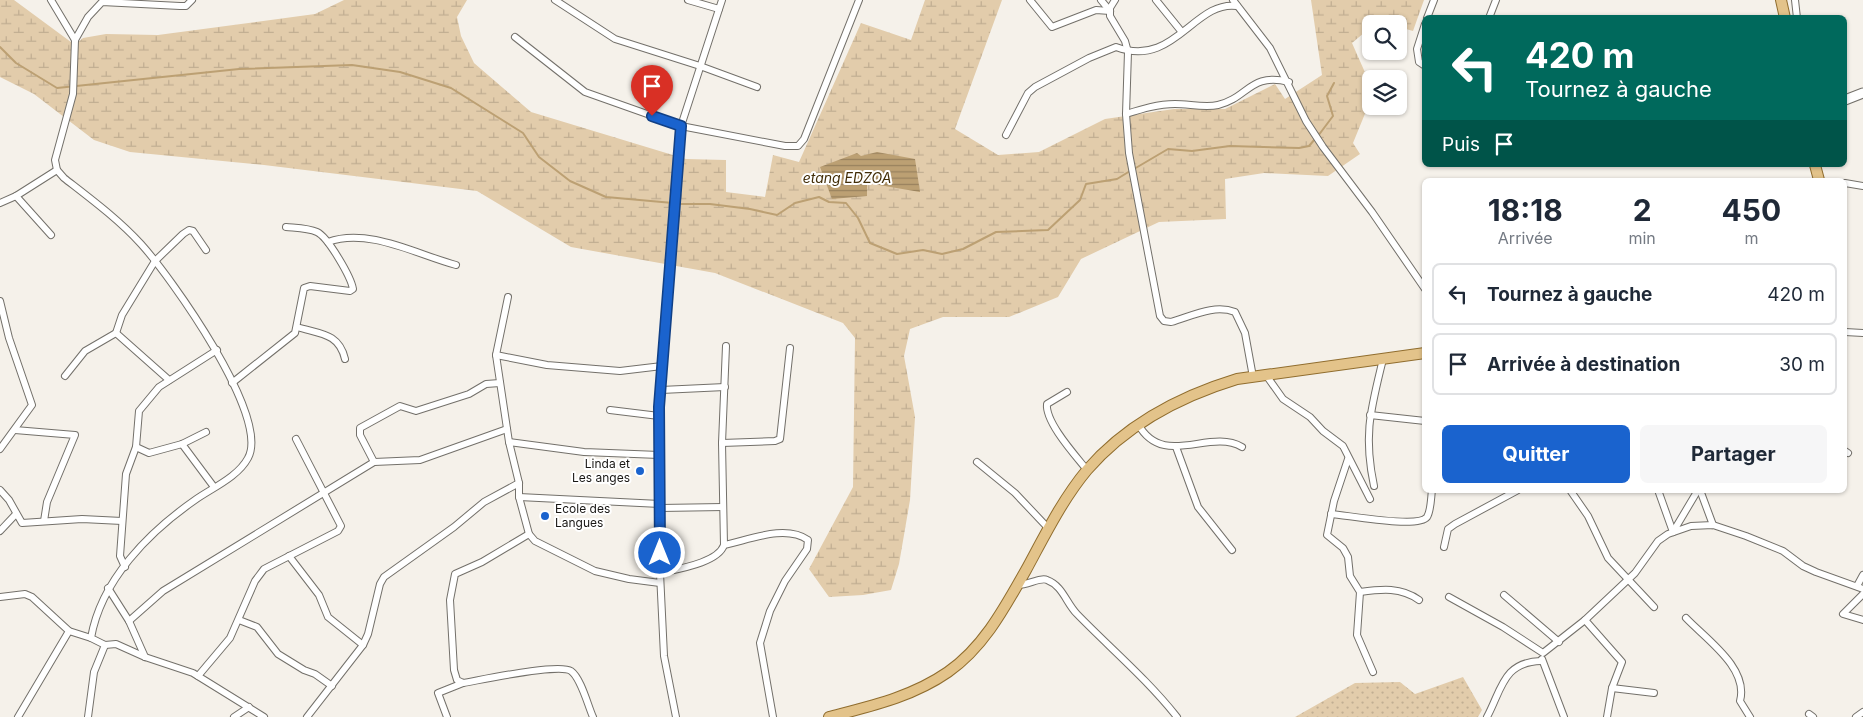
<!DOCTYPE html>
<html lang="fr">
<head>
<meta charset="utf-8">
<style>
  :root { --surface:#fff; --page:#f6f6f7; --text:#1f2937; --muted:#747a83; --line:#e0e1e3; --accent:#1a63ce }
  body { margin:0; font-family:Inter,sans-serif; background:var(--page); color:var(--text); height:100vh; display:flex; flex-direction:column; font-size:19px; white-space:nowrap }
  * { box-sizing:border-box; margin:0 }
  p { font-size:16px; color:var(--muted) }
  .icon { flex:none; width:28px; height:28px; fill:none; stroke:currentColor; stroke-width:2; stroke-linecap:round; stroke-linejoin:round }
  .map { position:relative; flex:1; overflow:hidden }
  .side { position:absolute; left:1422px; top:178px; width:425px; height:315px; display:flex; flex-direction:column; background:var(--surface); border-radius:8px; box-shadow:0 1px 4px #0004 }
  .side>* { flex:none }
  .hud { position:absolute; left:1422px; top:15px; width:425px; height:152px; border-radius:8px; box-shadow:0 1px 4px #0004; background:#00695c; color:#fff; overflow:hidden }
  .fabs { position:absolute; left:1362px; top:15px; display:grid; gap:10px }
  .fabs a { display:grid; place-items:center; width:45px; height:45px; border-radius:8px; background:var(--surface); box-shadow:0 1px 4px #0004; font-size:25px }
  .pin { position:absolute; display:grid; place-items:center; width:42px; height:42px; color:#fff; margin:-51px -21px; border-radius:50% 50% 50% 0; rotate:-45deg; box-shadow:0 0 5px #0007 }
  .pin .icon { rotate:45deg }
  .me { position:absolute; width:55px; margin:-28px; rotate:0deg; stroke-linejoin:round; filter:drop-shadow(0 0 4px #0008) }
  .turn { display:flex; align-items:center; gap:18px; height:105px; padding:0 20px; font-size:22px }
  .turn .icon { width:65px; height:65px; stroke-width:2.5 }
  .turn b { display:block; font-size:35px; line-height:42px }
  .then { display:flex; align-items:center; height:48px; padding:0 20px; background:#0003; gap:10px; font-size:19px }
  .eta { display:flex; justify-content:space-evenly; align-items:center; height:85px; text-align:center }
  .eta b { font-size:30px; font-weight:700; line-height:35px }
  .action { display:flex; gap:10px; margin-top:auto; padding:10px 20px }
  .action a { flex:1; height:58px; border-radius:8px; background:var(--accent); color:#fff; font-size:20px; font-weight:700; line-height:58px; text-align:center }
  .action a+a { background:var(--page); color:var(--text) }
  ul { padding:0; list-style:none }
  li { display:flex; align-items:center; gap:15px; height:62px; margin:0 10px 8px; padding:0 10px; border:2px solid var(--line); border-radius:8px }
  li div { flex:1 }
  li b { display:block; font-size:19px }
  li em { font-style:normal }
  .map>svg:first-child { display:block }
  .grass { fill:url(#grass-dots) }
  .wetland { fill:url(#wetland-marsh) }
  .water { fill:url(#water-rules) }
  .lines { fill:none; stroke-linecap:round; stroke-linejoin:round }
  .stream { stroke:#bca073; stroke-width:2 }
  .street-casing { stroke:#73706a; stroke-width:8 }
  .secondary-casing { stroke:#73706a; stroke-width:11 }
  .primary-casing { stroke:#906d2e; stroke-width:12 }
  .street { stroke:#fff; stroke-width:6 }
  .secondary { stroke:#fff; stroke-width:9 }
  .primary { stroke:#e3c38a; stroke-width:10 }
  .route-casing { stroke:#114086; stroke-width:12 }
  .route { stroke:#1a63ce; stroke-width:9 }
  .poi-dot { fill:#1a63ce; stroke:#fff; stroke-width:2 }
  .labels { text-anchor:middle; stroke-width:4; stroke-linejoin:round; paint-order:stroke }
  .poi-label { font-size:12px; fill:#191715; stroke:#fff; text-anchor:end }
  .water-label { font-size:14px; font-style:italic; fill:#422d07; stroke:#fff }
</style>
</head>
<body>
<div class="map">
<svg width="1863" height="717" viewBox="0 0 1863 717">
  <defs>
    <pattern id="grass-dots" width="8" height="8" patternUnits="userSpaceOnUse" patternTransform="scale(1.25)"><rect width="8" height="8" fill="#e2ccab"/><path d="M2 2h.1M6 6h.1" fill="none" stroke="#c1ae92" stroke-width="1.8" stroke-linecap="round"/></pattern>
    <pattern id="wetland-marsh" width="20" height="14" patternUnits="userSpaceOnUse" patternTransform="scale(1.25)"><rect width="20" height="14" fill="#e2ccab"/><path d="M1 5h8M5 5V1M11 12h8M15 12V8" fill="none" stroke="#c1ae92"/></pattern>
    <pattern id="water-rules" width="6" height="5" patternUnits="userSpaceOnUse" patternTransform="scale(1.25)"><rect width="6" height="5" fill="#bca073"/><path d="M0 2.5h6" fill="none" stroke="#98815d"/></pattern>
  </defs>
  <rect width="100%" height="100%" fill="#f5f1ea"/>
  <polygon class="grass" points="1463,677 1482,710 1478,717 1295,717 1355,683 1400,682 1415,694"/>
  <polygon class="wetland" points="0,0 14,0 75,45 83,38 106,34 158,35 315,14 344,0 467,0 457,17 461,36 474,63 531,112 686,159 726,160 726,192 765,197 773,155 799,162 861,23 911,40 925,0 1002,0 955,129 998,155 1039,152 1105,119 1174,109 1225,109 1275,84 1285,99 1322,75 1311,0 1424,0 1413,31 1399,27 1399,24 1377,22 1371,24 1371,27 1352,43 1371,86 1371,99 1353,143 1360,154 1328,176 1264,173 1225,179 1226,219 1159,222 1081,259 1058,297 1009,317 943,317 910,329 904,356 915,417 910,500 899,564 891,590 863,595 829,597 809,569 853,487 855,338 843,323 715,273 571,247 477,191 264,165 130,152 94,140 34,94 0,77"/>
  <polygon class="water" points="877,152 915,159 920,192 867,183 867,196 832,199 820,167 857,153 861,156"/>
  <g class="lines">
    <g class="stream">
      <polyline points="0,47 16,63 57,88 239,69 352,65 400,72 451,88 523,133 539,157 570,181 606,197 673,203"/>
      <polyline points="1318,136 1333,116 1327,96 1334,83"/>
      <polyline points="1134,169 1168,149 1192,151 1230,146 1299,148 1309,146 1315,139"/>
      <polyline points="677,204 710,204 750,209 777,215 795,203 819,197 829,202 846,203 858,218 870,243 897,254 923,250 942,254 963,249 996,232 1048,230 1080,200 1086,184 1117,179 1130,171"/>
    </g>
    <defs>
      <g id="street">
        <path d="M51,0L75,40L73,94L55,160L57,170L64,178C91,199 118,219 141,244C170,276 271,417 248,458C238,477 212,488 195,500C149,532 101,580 91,638L105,645L116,644L145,657L193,673L264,717"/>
        <polyline points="555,0 615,39 700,66 757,87"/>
        <polyline points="688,0 719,9"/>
        <polyline points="1030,0 1052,27 1096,10 1110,11"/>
        <polyline points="1101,0 1110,11"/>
        <path d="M1115,0L1110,8V16L1125,41L1128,52L1126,114L1129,153L1160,316L1164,321L1171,322C1192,316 1214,304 1235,312L1245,333L1253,377"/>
        <polyline points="1156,0 1181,31"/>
        <polyline points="1233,0 1270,48 1306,121 1323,147 1372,212 1425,289"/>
        <polyline points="1795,0 1797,18"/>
        <polyline points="1427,18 1434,0"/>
        <polyline points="1489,18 1496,0"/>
        <polyline points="1425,24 1417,49 1419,62 1425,66"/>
        <polyline points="515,37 585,92 681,126 785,146 798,146 804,139 859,0"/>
        <polyline points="75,40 88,17 102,2 180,6 186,6 192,0"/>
        <path d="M1126,114C1142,109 1158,104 1175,104C1189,104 1205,108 1218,105C1248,98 1250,72 1289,82"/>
        <path d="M1006,135L1028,93L1035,87L1089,58L1116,47C1174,69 1194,0 1237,6"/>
        <polyline points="1845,183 1863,186"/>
        <polyline points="16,196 51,235"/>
        <polyline points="0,203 16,196 57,170"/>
        <path d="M328,242C368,227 418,255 456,265"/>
        <polyline points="508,297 496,355 509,442 519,483 519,497 529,534 535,541 595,571 629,579 660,583"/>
        <polyline points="0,301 9,338 32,405 0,449"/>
        <path d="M297,327C320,334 339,333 345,359"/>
        <polyline points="1845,332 1863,333"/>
        <polyline points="116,333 169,380"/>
        <polyline points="496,355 547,365 620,371 662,366"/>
        <polyline points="1266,375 1283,399 1310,417 1323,431 1343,446 1370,499"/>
        <polyline points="65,376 85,351 116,333 122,315 155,261 183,234 189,230 193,231 206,250"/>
        <path d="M232,383L295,333L304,288L310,286L350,291L353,289C351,277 328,237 317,232C308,228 296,228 286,227"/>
        <polyline points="661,390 725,387"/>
        <path d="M1067,392L1047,404C1045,422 1075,455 1087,470"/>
        <polyline points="610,410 659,416"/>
        <polyline points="1370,415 1425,421"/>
        <path d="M1138,424C1163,469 1209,428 1242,447"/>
        <polyline points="15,430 75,435 47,502 44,521"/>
        <polyline points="509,442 584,452 659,455"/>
        <polyline points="722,443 775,441 780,439 790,348"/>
        <polyline points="182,444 214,487"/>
        <polyline points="136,447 149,453 182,444 206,432"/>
        <polyline points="1176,447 1198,507 1232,550"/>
        <polyline points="1845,451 1848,453"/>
        <polyline points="1348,459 1334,501 1327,535 1343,548 1348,557 1350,576 1360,592 1357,635 1373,672"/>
        <polyline points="374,462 420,460 507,429"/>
        <polyline points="977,462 1015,493 1049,529"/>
        <path d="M1374,486C1363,434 1371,409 1383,359"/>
        <polyline points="0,490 9,500 22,523 82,519 122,521"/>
        <polyline points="1570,490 1588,516 1608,558 1654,607"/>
        <polyline points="1658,490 1673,532"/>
        <polyline points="1700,490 1713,525"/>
        <polyline points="519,497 660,504"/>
        <polyline points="660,508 723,507"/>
        <path d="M1331,514C1347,515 1418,529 1427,517C1431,511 1431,497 1432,490"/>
        <polyline points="0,531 16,514"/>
        <polyline points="1673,532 1698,490"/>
        <path d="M529,534L482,562L455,574L450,600L454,670L457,680L463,683C481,680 559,663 571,671C581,678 588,706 593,717"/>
        <path d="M724,545C749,540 785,524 808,540L807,549L785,581L770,611L760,643L773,717"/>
        <polyline points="1444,547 1448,529 1455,524 1518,490"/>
        <polyline points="289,556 319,595 328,617 363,645"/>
        <polyline points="125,567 120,556 126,474 136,447 139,411 159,387 217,350"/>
        <path d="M660,573C677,569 718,563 724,545L722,443L726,346"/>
        <path d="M1018,585C1028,585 1041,577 1047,580C1063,586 1066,603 1077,614C1110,648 1147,679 1177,717"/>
        <polyline points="1857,586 1863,575"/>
        <polyline points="108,588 129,621 145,657"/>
        <path d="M1360,592C1382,589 1401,587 1419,600"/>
        <polyline points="1863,594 1843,614 1863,620"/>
        <polyline points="1504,595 1559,642"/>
        <polyline points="0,597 25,594 32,597 69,631 91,638"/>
        <polyline points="1449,597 1503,627 1543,653 1585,620"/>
        <path d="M1686,618C1706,639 1749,668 1740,701L1750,717"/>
        <polyline points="239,620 257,627 278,654 304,670 315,674 332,686"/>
        <polyline points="129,621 163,591 374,462 360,435 360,428 400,406 416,411 469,394 486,384 500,383"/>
        <polyline points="1542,659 1564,717"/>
        <polyline points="198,676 230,638 255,581 264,569 338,531 341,526 296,439"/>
        <polyline points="1612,688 1654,693"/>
        <polyline points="1809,714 1813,717"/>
        <polyline points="18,717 69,631"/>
        <polyline points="88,717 94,672 105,645"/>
        <polyline points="234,717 249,707"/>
        <polyline points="307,717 363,645 368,634 380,584 384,577 454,527 484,502 519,483"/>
        <polyline points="447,717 438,693 463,683"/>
        <polyline points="676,717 664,656 660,573 659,407 681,126 722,0"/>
        <path d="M1487,717C1502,689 1503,662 1541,661"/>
        <polyline points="1607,717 1612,688 1622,662 1585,620 1635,573 1658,541 1668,534 1691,526 1713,525 1746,536 1783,551 1803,566 1816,572 1863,589"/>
        <polyline points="1856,717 1863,712"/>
      </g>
      <polyline id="secondary" points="1845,100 1863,93"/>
      <g id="primary">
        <polyline points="1781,0 1785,18"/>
        <polyline points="1815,165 1819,180"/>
        <path d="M829,717C871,706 912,697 948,672C984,647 1005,607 1026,570C1044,537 1062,500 1087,470C1126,425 1181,396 1237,379L1425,353"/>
      </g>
    </defs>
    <use href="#street" class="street-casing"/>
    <use href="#secondary" class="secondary-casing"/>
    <use href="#primary" class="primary-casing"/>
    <use href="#street" class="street"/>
    <use href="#secondary" class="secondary"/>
    <use href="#primary" class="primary"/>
  </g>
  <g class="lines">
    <defs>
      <polyline id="route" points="652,116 681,126 659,407 660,553"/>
    </defs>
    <use href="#route" class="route-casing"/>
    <use href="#route" class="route"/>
  </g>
  <g class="poi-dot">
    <circle cx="640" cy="471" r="5"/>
    <circle cx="545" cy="516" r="5"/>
  </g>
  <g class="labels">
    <g class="poi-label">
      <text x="630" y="468">Linda et<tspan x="630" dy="14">Les anges</tspan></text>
      <text x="555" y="513" text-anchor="start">Ecole des<tspan x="555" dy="14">Langues</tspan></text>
    </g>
    <g class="water-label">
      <text x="847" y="183">etang EDZOA</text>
    </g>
  </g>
</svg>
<div class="fabs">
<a><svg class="icon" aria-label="search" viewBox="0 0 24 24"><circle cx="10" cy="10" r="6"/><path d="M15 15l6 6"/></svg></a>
<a><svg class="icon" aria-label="layers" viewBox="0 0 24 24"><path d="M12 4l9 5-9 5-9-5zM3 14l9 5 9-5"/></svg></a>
</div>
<div class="pin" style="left:652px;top:116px;background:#d93025"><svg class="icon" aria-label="arrive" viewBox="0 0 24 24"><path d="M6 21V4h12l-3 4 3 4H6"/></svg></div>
<svg class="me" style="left:660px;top:553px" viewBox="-20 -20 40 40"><circle r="17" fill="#1a63ce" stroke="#fff" stroke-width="3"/><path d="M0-11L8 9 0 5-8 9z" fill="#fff"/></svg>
<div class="hud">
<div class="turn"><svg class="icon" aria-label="left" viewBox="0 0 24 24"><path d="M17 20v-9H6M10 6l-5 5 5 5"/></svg><div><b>420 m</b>Tournez à gauche</div></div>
<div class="then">Puis<svg class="icon" aria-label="arrive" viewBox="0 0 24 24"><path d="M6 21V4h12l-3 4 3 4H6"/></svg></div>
</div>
<section class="side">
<div class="eta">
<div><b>18:18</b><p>Arrivée</p></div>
<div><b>2</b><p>min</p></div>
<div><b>450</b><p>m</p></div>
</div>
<ul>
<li><svg class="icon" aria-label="left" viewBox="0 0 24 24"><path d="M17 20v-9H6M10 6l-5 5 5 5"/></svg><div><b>Tournez à gauche</b></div><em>420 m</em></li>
<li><svg class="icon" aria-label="arrive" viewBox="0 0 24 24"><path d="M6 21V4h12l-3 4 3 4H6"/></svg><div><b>Arrivée à destination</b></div><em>30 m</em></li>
</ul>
<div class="action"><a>Quitter</a><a>Partager</a></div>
</section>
</div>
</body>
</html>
